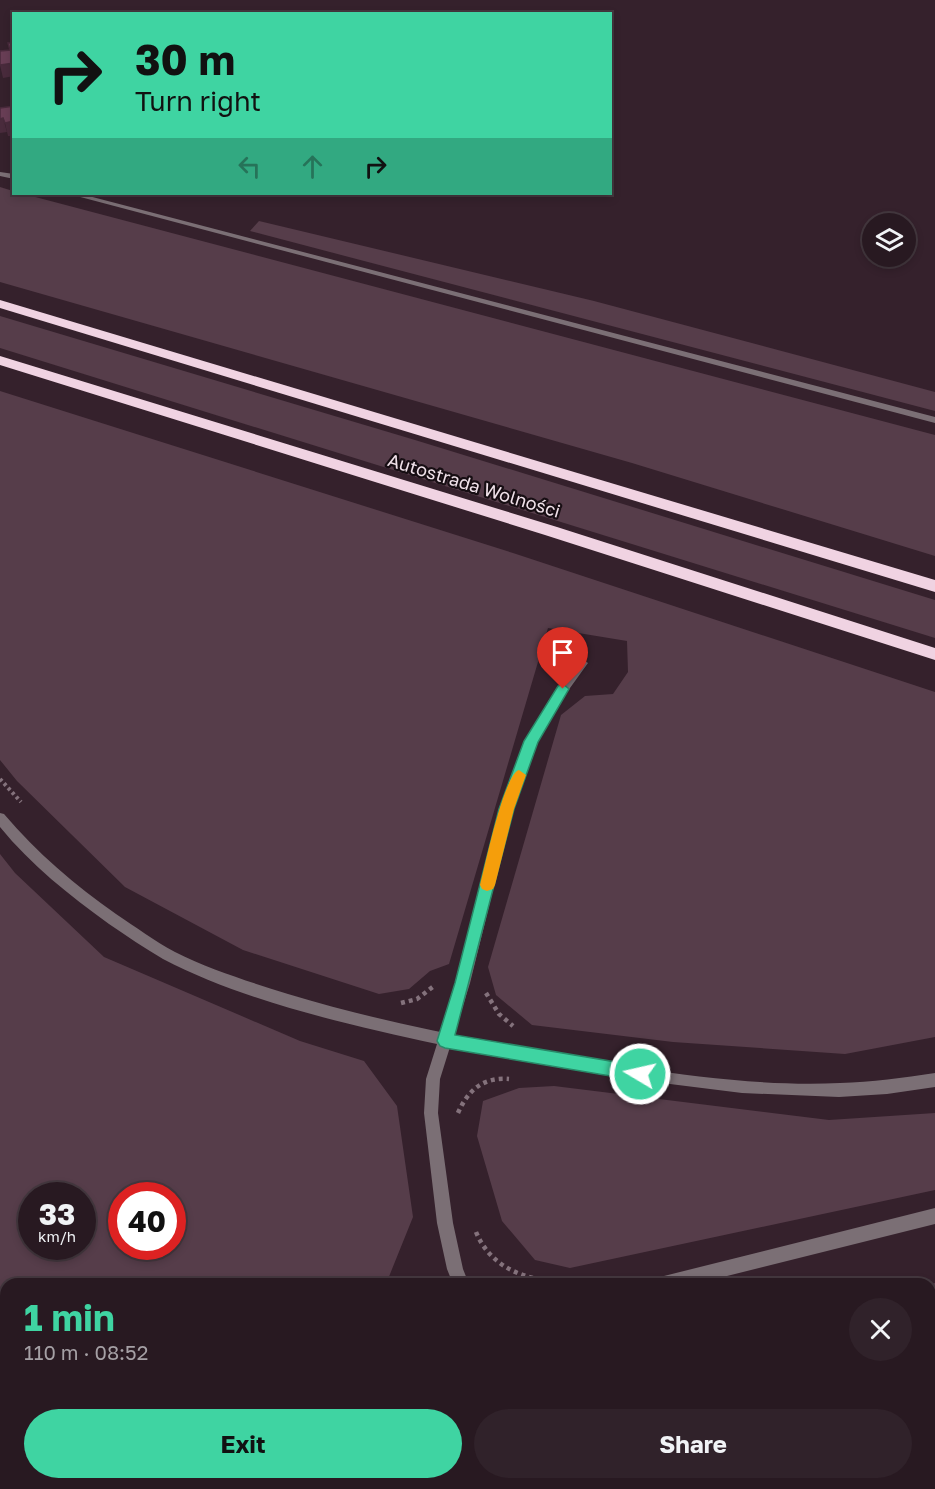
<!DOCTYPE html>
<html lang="en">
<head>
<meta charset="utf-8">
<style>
  :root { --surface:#281921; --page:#30222a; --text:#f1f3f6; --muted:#a5a0a5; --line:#44383f; --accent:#3fd4a2 }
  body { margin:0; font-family:"Golos Text",sans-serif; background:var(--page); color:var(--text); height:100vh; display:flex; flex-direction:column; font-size:22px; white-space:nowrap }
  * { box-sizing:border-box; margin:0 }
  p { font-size:20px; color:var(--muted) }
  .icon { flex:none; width:33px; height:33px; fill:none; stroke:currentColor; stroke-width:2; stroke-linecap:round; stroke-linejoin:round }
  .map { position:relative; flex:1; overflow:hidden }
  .side { position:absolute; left:0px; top:1278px; width:936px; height:212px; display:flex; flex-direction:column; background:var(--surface); border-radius:18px 18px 0 0; box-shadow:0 3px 9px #0003,0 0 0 2px var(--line) }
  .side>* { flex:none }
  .guide { position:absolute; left:12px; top:12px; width:600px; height:183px; border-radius:0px; box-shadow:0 3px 9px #0003,0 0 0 2px var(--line); background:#3fd4a2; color:#111; overflow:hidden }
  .buttons { position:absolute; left:862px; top:213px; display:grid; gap:12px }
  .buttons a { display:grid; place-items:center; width:54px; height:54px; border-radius:50%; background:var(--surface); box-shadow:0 3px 9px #0003,0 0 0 2px var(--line); font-size:30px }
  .speed { position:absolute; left:18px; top:1182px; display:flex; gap:12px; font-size:30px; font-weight:700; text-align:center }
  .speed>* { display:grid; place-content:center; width:78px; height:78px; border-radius:50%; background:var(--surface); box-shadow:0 3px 9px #0003,0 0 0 2px var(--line); line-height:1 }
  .speed small { font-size:15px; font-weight:400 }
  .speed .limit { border:9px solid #d22; background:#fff; color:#111 }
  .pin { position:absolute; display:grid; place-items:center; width:51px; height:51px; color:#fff; margin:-62px -26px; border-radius:50% 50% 50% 0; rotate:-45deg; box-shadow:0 0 6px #0007 }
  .pin .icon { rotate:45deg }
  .me { position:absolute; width:66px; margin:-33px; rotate:279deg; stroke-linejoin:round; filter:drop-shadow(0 0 4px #0008) }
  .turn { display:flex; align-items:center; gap:21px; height:126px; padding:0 24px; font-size:27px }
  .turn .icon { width:78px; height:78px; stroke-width:2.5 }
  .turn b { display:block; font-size:42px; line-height:51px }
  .lanes { display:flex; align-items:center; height:57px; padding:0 24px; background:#0003; justify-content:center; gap:30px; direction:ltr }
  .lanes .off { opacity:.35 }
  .round { display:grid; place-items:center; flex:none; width:63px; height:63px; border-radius:32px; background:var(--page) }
  .head { display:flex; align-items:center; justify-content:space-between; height:102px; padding:0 24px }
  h1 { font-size:36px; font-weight:700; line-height:45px; color:var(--accent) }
  .button { display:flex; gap:12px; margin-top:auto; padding:12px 24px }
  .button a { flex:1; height:69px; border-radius:36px; background:var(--accent); color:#111; font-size:24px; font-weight:700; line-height:69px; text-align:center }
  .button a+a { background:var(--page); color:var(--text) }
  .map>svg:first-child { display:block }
  .built { fill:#432837 }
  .green { fill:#563d4a; fill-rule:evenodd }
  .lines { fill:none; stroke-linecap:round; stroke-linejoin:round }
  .path-far1 { stroke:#84727c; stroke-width:4; stroke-dasharray:3 3; stroke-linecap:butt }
  .path { stroke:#84727c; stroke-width:4.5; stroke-dasharray:4 4; stroke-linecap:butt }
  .service { fill:#7b6f75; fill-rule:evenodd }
  .minor { fill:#7b6f75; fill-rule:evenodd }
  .tertiary { fill:#7b6f75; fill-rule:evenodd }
  .motorway { fill:#f0d3e2; fill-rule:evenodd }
  .shaded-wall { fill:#492b3c }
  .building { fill:#683e55; stroke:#492b3c; stroke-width:1.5 }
  .route { fill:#3fd4a2; stroke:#298a69; stroke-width:1.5 }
  .slow { fill:#f59e0b }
  .labels { text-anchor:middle; stroke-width:4.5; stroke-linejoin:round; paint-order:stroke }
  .street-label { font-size:18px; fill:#f0e1e9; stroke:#170e13 }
</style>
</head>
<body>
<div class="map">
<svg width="935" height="1489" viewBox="0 0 935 1489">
  <rect width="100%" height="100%" fill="#35212c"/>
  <polygon class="built" points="27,1484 462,1484 465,1489 4,1489"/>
  <g class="green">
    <polygon points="0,187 13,191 14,194 24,194 935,435 935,556 632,463 0,282"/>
    <polygon points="259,221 594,301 935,392 935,411 250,231"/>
    <polygon points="0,316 415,440 935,600 935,638 0,348"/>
    <polygon points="0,391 513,553 935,692 935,1037 845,1054 673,1042 532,1025 496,995 488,967 561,715 585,696 613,694 628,672 627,641 548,628 449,964 430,971 409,989 379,994 243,950 125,887 17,781 0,760"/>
    <path d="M0,854L15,873L104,957L300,1041L364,1061L397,1106L413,1217L386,1284H6V1374L0,1375ZM32,1196H82V1246H32ZM122,1196H172V1246H122Z"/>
    <polygon points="554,1086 829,1120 935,1113 935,1190 570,1268 535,1260 502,1221 477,1136 483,1101 519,1088"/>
    <polygon points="935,1283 935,1489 677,1489 676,1484 930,1484 930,1284"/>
  </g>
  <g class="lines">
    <polyline class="path-far1" points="0,779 21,802"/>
    <g class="path">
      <polyline points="486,993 499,1014 513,1026"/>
      <polyline points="401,1003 417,999 434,986"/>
      <path d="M458,1113C468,1090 483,1077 509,1079"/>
      <path d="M476,1232C489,1263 515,1276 548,1281L549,1284"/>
    </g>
    <g class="service">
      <polygon points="582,659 588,663 557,706 537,742 513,809 470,983 452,1041 450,1046 445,1047 440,1046 438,1041 456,983 501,809 525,741 549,700 578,660"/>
      <polygon points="935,1208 935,1224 695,1284 656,1284 658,1278 664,1276"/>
    </g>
    <g class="minor">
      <polygon points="0,172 14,174 14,179 0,176"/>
      <polygon points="69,194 81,194 935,417 935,423"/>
      <polygon points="6,1414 6,1430 0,1431 0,1415"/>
    </g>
    <g class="tertiary">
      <path d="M0,813L4,814C37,853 75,885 116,914C136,927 154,941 175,952C211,970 250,982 288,994C357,1015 427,1030 498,1043C608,1063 727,1088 840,1083C872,1082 903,1078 935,1073V1087L887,1094L839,1097L742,1093L646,1081L450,1047L440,1079L438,1113L453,1223L463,1269L469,1284H453L447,1269L437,1223L424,1113L426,1079L437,1044C349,1025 243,1001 163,959C144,948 127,936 109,924C69,895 31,865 0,827Z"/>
      <polygon points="545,1484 562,1484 564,1489 547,1489"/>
    </g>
    <g class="motorway">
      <polygon points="0,300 935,580 935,592 0,308"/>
      <polygon points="0,356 557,527 935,648 935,660 545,535 0,365"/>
    </g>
  </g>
  <g class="shaded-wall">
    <polygon points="14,63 14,76 3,78 0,65"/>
    <polygon points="3,118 7,132 0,133 0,119"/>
    <polygon points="14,121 14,136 8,136 5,123"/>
  </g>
  <g class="building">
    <polygon points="8,43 14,43 14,63 0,65 0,51 10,50"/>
    <polygon points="14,106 14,121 5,123 3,118 0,119 0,108"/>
  </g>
  <polygon class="route" points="563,684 569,689 538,742 514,809 455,1035 640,1066 646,1068 648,1074 646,1079 640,1081 445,1048 440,1046 437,1041 455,983 499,809 524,741 558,686"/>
  <path class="slow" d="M519,770L526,775L514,809L495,885L493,889L487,891L482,889L480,885C485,866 504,774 519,770Z"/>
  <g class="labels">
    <g class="street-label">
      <text transform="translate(474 486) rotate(17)" y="6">Autostrada Wolności</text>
    </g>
  </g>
</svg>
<div class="buttons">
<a><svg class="icon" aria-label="layers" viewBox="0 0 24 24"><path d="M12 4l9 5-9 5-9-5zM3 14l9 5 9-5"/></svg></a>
</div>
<div class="speed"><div>33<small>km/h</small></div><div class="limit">40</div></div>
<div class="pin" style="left:563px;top:689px;background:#d93025"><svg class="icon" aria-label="arrive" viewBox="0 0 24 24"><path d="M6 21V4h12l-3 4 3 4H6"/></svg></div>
<svg class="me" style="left:640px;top:1074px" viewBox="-20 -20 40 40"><circle r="17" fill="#3fd4a2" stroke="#fff" stroke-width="3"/><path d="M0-11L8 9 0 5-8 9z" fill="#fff"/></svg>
<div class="guide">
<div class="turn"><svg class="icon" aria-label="right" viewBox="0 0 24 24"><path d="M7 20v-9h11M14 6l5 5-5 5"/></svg><div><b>30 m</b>Turn right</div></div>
<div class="lanes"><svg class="icon off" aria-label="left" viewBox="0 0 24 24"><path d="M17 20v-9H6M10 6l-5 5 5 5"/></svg><svg class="icon off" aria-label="ahead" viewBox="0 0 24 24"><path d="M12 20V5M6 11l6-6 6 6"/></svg><svg class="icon" aria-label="right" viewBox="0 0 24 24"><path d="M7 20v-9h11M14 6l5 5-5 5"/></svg></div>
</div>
<section class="side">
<div class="head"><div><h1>1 min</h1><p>110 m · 08:52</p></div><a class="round"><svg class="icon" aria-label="close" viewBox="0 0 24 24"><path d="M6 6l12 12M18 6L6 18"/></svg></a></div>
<div class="button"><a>Exit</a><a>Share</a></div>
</section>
</div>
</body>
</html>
